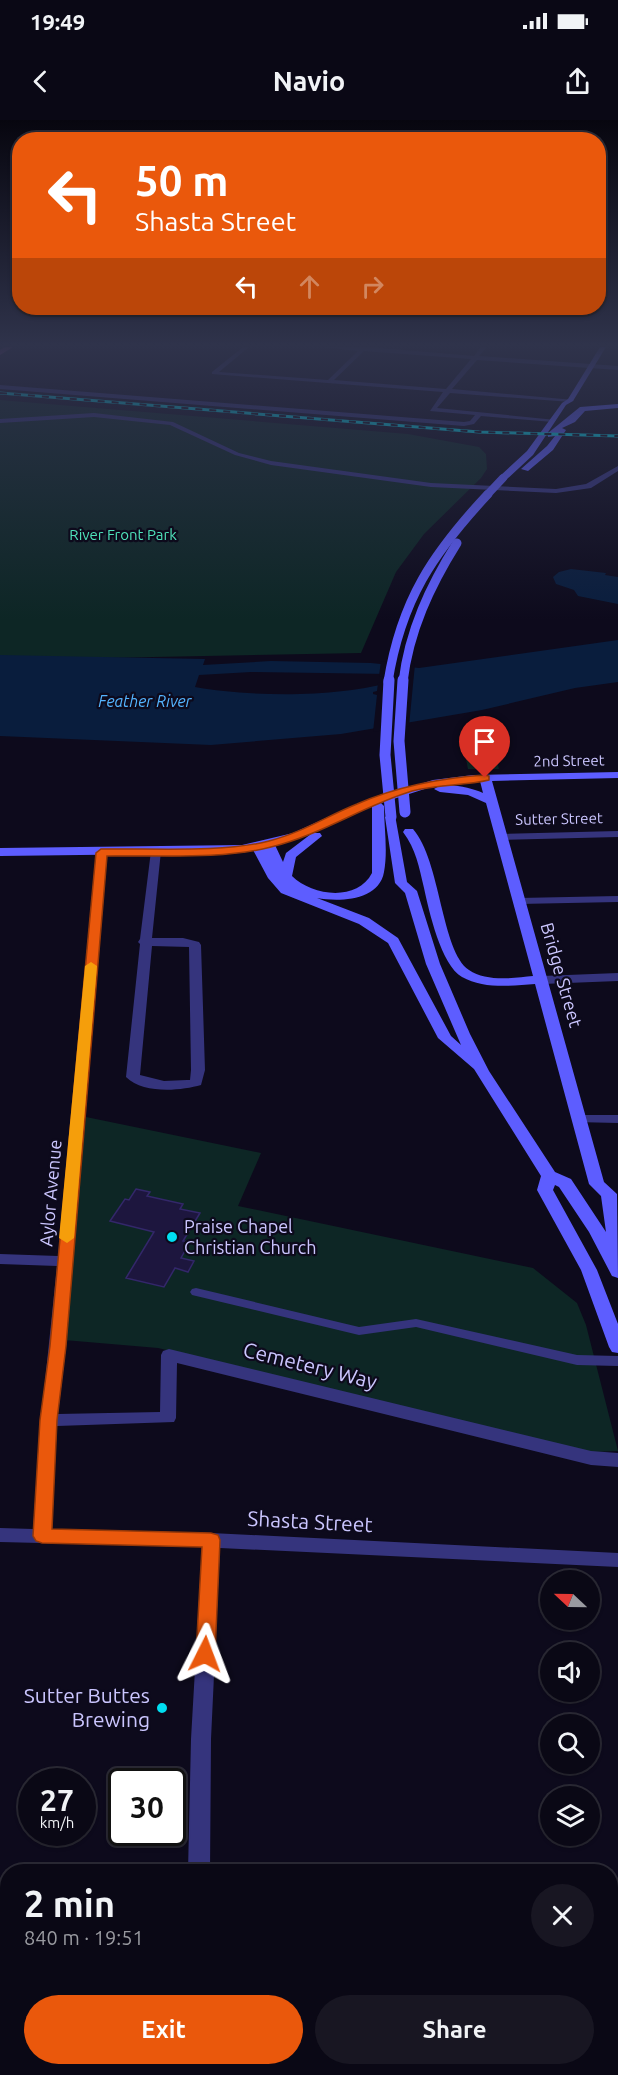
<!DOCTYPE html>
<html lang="en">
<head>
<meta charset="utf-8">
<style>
  :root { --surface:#0a0815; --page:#181622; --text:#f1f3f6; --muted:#999aa0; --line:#2a2934; --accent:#ea580c }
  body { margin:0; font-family:Ubuntu,sans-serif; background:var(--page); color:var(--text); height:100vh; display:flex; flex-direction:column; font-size:22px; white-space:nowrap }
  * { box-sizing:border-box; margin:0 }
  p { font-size:20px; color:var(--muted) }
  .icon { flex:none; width:33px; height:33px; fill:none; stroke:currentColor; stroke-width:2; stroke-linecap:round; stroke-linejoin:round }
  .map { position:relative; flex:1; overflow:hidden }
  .sheet { position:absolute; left:0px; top:1744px; width:618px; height:212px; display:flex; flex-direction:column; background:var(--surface); border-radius:24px 24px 0 0; box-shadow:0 2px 4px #0004,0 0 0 2px var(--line) }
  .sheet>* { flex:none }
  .hud { position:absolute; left:12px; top:12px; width:594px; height:183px; border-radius:24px; box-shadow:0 2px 4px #0004,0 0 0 2px var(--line); background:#ea580c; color:#fff; overflow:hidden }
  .needle { width:39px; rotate:292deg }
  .fabs { position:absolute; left:540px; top:1450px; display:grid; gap:12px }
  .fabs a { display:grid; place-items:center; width:60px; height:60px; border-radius:50%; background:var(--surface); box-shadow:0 2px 4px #0004,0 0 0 2px var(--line); font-size:30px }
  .speed { position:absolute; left:18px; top:1648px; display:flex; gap:12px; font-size:30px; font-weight:700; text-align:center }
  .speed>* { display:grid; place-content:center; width:78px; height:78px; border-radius:50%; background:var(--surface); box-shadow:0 2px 4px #0004,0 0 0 2px var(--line); line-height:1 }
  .speed small { font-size:15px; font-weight:400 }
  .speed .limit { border:3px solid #111; border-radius:9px; background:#fff; color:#111 }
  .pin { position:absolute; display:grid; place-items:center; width:51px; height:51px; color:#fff; margin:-62px -26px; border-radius:50% 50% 50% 0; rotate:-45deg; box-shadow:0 0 6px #0007 }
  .pin .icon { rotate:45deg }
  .me { position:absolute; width:66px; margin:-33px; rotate:3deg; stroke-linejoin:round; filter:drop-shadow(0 0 4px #0008) }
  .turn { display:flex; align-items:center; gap:21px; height:126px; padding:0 24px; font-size:27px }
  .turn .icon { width:78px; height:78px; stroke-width:2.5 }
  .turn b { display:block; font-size:42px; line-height:51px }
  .lanes { display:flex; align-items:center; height:57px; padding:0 24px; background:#0003; justify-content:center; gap:30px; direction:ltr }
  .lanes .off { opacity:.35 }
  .round { display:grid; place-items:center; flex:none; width:63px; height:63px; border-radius:32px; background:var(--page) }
  .summary { display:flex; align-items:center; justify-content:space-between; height:102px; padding:0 24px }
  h1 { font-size:36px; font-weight:700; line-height:45px }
  .action { display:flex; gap:12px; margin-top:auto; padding:12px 24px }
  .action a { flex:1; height:69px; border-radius:36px; background:var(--accent); color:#fff; font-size:24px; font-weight:700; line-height:69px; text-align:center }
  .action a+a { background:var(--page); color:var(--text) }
  .status { display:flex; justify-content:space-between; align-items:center; height:42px; padding:0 30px; background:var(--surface); direction:ltr }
  .status svg { height:16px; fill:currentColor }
  header { display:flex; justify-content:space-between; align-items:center; height:78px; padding:0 24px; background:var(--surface); font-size:27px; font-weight:700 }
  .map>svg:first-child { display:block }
  .green { fill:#0d2625 }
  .water { fill:#091d3d; fill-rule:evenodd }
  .pier { fill:#0d0a1c }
  .building { fill:#1d163e; stroke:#33276a; stroke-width:1.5 }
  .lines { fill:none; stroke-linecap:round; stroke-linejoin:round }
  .pedestrian { fill:#35347d; fill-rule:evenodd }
  .minor { fill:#35347d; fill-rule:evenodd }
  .tertiary { fill:#35347d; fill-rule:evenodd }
  .secondary { fill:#5d5dff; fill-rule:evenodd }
  .trunk { fill:#dc47d0; fill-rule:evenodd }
  .rail-casing { stroke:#00def1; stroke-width:3 }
  .rail { stroke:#0d0a1c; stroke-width:2; stroke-dasharray:7; stroke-linecap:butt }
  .secondary-bridge-far2 { stroke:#5d5dff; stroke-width:8 }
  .secondary-bridge-far1 { stroke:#5d5dff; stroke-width:9 }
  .secondary-bridge { stroke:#5d5dff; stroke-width:11 }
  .route { fill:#ea580c; stroke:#983908; stroke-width:1.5 }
  .slow { fill:#f59e0b }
  .poi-dot { fill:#00def1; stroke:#0d0a1c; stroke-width:2 }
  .labels { text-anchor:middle; stroke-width:4.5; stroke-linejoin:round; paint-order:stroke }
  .far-park-label { font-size:15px; fill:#4fe2ba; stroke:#0d0a1c }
  .far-street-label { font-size:15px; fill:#cbc6ff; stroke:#0d0a1c }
  .far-water-label { font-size:16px; font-style:italic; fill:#54b4ff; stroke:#0d0a1c }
  .street-label { font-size:18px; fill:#cbc6ff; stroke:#0d0a1c }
  .poi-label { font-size:18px; fill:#cbc6ff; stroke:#0d0a1c; text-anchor:start }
  .near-street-label { font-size:21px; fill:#cbc6ff; stroke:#0d0a1c }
  .near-poi-label { font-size:21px; fill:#cbc6ff; stroke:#0d0a1c; text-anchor:end }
</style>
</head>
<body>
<div class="status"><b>19:49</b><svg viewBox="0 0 49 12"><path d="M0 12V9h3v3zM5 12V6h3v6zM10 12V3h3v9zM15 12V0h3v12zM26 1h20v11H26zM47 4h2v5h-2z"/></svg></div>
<header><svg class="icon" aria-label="back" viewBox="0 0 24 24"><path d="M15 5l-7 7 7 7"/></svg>Navio<svg class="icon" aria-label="share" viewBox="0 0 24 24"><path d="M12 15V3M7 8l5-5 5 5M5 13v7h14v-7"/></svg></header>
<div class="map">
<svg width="618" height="1955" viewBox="0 0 618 1955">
  <rect width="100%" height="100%" fill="#0d0a1c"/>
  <g class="green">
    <polygon points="0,280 408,314 479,327 486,334 487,349 481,358 424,414 396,452 361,533 0,540"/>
    <polygon points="465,634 495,634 499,649 468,649"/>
    <polygon points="86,997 261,1033 238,1086 533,1148 577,1183 586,1205 618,1331 591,1332 158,1228 64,1220"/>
    <polygon points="611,1914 618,1915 618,1955 556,1955 558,1949 610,1948"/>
  </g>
  <g class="water">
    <polygon points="571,449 606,453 605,455 618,457 618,484 578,476 574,470 556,464 553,457 559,452"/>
    <path d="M618,520V562L575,568L482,590L341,614L211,625L0,616V535L205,539L203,545L271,541L371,543L419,548ZM251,552L390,554L394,561C340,578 251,577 195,567L199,555Z"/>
  </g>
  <polygon class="pier" points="381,541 415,544 409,606 373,612 377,575 373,574 373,572 377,571 378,563 392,559 379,556"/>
  <polygon class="building" points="136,1069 150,1072 147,1076 183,1084 180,1089 200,1093 183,1121 190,1122 181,1138 194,1141 188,1152 175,1148 164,1167 126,1158 154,1112 110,1101 125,1079 129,1080"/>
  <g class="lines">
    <polygon class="pedestrian" points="196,1168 359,1207 416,1199 577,1235 618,1236 618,1246 577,1245 416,1207 359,1215 192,1175 190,1172 192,1169"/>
    <g class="minor">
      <path d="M243,227H249L219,252L328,260L358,231L325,227H368L474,236L481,227H487L479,236L618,246V250L477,240L452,269L574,280L571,282L450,273L437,288L556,300L553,302L481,296L474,304L464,306L0,269V265L464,302L470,301L475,295L430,291L443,272L212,254V252ZM364,231L471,239L446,269L334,260Z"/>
      <polygon points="94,293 173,302 239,333 271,341 431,363 556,369 586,364 618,346 618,351 591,368 556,373 431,367 271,345 235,335 170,305 94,297 0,303 0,299"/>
      <polygon points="618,711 618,717 501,720 496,717 501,714"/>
      <path d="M156,728L161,731L152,818H183L199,822L201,825L205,950L201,965C180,971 143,974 126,957L140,824L138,822L140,819L151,731ZM152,826L189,827L191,950L190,960H187L164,961L140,955Z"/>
      <polygon points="101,730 106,733 66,1226 58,1294 160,1292 161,1235 163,1231 169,1229 591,1331 618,1333 618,1347 591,1345 177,1243 176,1298 174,1302 57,1306 51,1409 211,1413 618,1433 618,1447 220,1428 211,1619 210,1752 188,1752 191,1619 202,1427 0,1422 0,1408 33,1409 41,1300 57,1146 0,1144 0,1134 58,1136 96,733"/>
      <polygon points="618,776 618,782 519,784 513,781 519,778"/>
      <polygon points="618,853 618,861 542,864 536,860 542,856"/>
      <polygon points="580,995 618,995 618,1003 575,1002 573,999"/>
      <polygon points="361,1948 385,1948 383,1955 359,1955"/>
      <polygon points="547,1948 571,1948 569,1955 545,1955"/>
    </g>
    <g class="tertiary">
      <polygon points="0,1850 8,1851 8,1877 0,1876"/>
      <rect x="610" y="1874" width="8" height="26"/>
    </g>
    <g class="secondary">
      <polygon points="600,227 606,227 573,281 566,285 533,335 506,360 500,360 500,356 527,331 562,283 568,279"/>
      <polygon points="618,284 618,288 585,291 575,302 562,308 566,310 553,330 528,351 521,349 547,326 555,316 548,317 548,313 580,287"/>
      <path d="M618,652V658L492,661L604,1062L617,1074L618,1158L612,1156L589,1112L559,1067L555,1065L553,1070L597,1150L618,1204V1233L612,1232L609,1227L581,1150L537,1070L541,1056L474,949L438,918L388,823L359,804L281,773L268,758L253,730L242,733L0,736V728L242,725L293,713L357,684L433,660L473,655ZM473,661H480L483,673C471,668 445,661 434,669L440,672L468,675L486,683L533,856C514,858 486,862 469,850C441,831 441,741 413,709H405L403,712C416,729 419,747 424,768C429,791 441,845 462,857C483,869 511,866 535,864L589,1064L601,1076L606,1112L571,1059L555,1052L489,951L470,914L440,844L417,771L407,762L395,695L391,693L385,697L395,763L405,773L426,844L461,925L451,916L398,818L369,798L317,778C339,782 379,781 384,752C388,731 384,707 384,686L381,683L434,666ZM372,686V753C357,782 312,776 292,756L296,737L322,716L320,713H312ZM311,714L286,733L283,742L275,725Z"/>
    </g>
    <polygon class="trunk" points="5,227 13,227 0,235 0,230"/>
    <defs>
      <polyline id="rail" points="0,273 479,312 618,316"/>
    </defs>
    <use href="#rail" class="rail-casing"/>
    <use href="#rail" class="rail"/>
    <polyline class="secondary-bridge-far2" points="487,375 503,358"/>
    <g class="secondary-bridge-far1">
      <path d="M388,562C401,480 433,433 488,374"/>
      <path d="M403,562C409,511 430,466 457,423"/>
    </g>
    <g class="secondary-bridge">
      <polyline points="389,560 385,635 391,697"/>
      <polyline points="403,560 399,621 405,692"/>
    </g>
  </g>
  <linearGradient id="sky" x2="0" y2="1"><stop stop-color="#07060f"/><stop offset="0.45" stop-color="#2f334b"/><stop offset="1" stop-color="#2f334b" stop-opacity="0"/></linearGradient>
  <rect width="618" height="500" fill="url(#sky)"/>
  <path class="route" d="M485,655L489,656V660C463,666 439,664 412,671C363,686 321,715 271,727C221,740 159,735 107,736L66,1226L57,1300L52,1409L211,1413L218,1415L220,1420L215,1534L212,1540L205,1543L198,1540L196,1534L202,1427L42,1423L36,1421L33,1416L40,1300L50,1226L96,733L101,729C151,728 222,733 269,721C301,713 327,696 357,684C398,666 441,658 485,655Z"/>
  <polygon class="slow" points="91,842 97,846 74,1118 67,1123 59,1118 85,846"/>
  <g class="poi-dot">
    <circle cx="172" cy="1117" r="6"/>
    <circle cx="162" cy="1588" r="6"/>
  </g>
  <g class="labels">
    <g class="far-park-label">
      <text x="123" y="420">River Front Park</text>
    </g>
    <g class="far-street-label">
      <text transform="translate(569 641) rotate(-1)" y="5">2nd Street</text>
      <text transform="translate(559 699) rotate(-1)" y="5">Sutter Street</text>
    </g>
    <g class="far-water-label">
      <text x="145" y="587">Feather River</text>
    </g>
    <g class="street-label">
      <text transform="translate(561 855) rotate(74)" y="6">Bridge Street</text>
      <text transform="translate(51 1073) rotate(-85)" y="6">Aylor Avenue</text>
    </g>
    <g class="poi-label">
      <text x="184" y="1113">Praise Chapel<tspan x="184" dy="21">Christian Church</tspan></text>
    </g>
    <g class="near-street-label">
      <text transform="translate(310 1246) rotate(14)" y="7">Cemetery Way</text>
      <text transform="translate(310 1402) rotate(3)" y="7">Shasta Street</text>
    </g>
    <g class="near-poi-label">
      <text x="150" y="1583">Sutter Buttes<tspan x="150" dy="24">Brewing</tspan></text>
    </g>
  </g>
</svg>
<div class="fabs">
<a><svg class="needle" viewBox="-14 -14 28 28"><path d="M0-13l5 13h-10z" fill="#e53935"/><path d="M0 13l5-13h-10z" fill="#999aa0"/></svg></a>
<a><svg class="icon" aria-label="sound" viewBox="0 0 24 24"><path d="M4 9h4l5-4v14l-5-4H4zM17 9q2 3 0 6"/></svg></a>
<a><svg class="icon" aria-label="search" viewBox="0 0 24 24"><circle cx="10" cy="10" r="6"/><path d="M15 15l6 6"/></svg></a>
<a><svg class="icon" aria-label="layers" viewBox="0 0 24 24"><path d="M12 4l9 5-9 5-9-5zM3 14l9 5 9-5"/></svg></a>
</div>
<div class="speed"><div>27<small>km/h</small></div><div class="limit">30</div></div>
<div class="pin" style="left:485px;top:658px;background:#d93025"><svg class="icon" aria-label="arrive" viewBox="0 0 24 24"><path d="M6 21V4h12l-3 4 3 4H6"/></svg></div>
<svg class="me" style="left:205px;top:1534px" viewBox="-20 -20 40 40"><path d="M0-17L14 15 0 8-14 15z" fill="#ea580c" stroke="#fff" stroke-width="4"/></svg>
<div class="hud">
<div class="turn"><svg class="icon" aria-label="left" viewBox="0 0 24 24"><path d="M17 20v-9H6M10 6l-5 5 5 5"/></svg><div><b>50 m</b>Shasta Street</div></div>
<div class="lanes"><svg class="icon" aria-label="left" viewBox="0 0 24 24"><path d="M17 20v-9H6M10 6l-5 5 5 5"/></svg><svg class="icon off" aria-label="ahead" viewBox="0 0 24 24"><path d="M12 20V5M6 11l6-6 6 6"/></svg><svg class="icon off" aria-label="right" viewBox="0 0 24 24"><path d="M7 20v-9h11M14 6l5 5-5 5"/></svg></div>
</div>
<section class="sheet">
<div class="summary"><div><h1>2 min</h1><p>840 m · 19:51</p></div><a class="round"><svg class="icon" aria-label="close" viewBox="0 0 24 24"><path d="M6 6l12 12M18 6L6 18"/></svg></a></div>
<div class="action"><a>Exit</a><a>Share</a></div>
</section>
</div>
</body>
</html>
